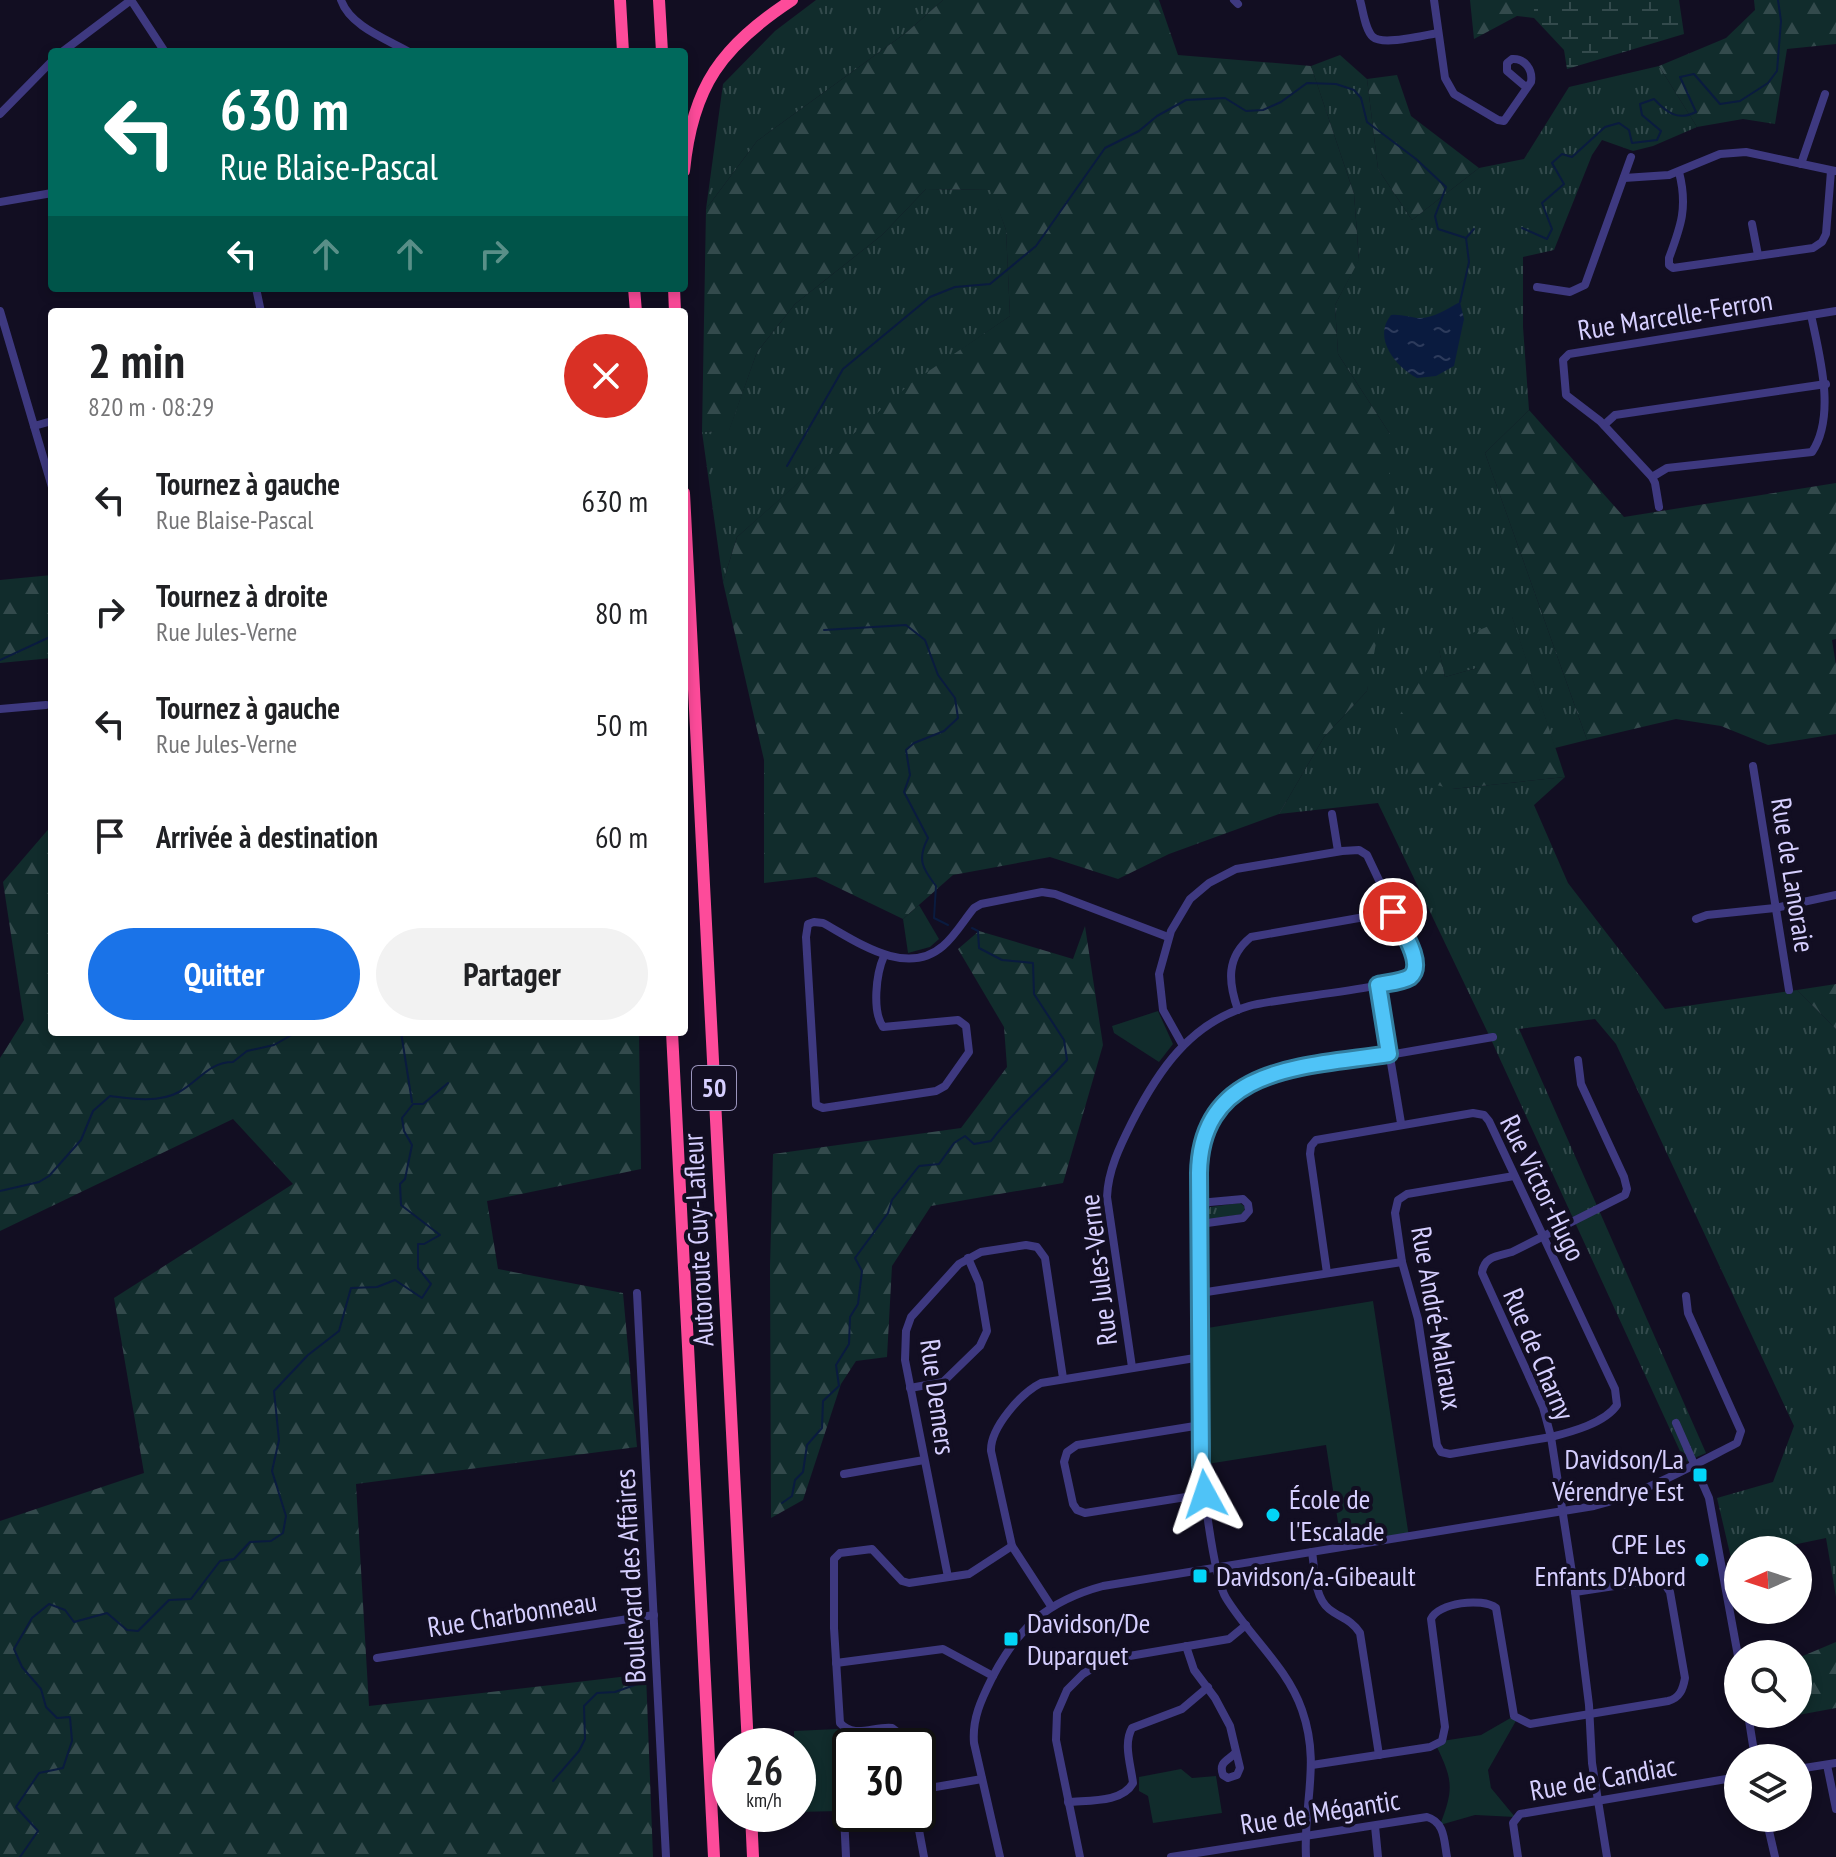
<!DOCTYPE html>
<html lang="fr">
<head>
<meta charset="utf-8">
<style>
  :root { --surface:#fff; --page:#f2f2f2; --text:#202124; --muted:#757577; --accent:#1a73e8 }
  body { margin:0; font-family:"PT Sans Narrow",sans-serif; background:var(--page); color:var(--text); height:100vh; display:flex; flex-direction:column; font-size:30px; white-space:nowrap }
  * { box-sizing:border-box; margin:0 }
  p { font-size:26px; color:var(--muted) }
  .icon { flex:none; width:44px; height:44px; fill:none; stroke:currentColor; stroke-width:2; stroke-linecap:round; stroke-linejoin:round }
  .map { position:relative; flex:1; overflow:hidden }
  .drawer { position:absolute; left:48px; top:308px; width:640px; height:728px; display:flex; flex-direction:column; background:var(--surface); border-radius:8px; box-shadow:0 4px 12px #0003 }
  .drawer>* { flex:none }
  .hud { position:absolute; left:48px; top:48px; width:640px; height:244px; border-radius:8px; box-shadow:0 4px 12px #0003; background:#00695c; color:#fff; overflow:hidden }
  .needle { width:52px; rotate:267deg }
  .tools { position:absolute; left:1724px; top:1536px; display:grid; gap:16px }
  .tools a { display:grid; place-items:center; width:88px; height:88px; border-radius:50%; background:var(--surface); box-shadow:0 4px 12px #0003; font-size:40px }
  .speed { position:absolute; left:712px; top:1728px; display:flex; gap:16px; font-size:40px; font-weight:700; text-align:center }
  .speed>* { display:grid; place-content:center; width:104px; height:104px; border-radius:50%; background:var(--surface); box-shadow:0 4px 12px #0003; line-height:1 }
  .speed small { font-size:20px; font-weight:400 }
  .speed .limit { border:4px solid #111; border-radius:12px; background:#fff; color:#111 }
  .pin { position:absolute; display:grid; place-items:center; width:68px; height:68px; color:#fff; margin:-34px; border:4px solid #fff; border-radius:50%; box-shadow:0 2px 8px #0007 }
  .me { position:absolute; width:88px; margin:-44px; rotate:355deg; stroke-linejoin:round; filter:drop-shadow(0 0 6px #0008) }
  .turn { display:flex; align-items:center; gap:28px; height:168px; padding:0 40px; font-size:36px }
  .turn .icon { width:104px; height:104px; stroke-width:2.5 }
  .turn b { display:block; font-size:56px; line-height:68px }
  .lanes { display:flex; align-items:center; height:76px; padding:0 40px; background:#0003; justify-content:center; gap:40px; direction:ltr }
  .lanes .off { opacity:.35 }
  .round { display:grid; place-items:center; flex:none; width:84px; height:84px; border-radius:42px; background:var(--page) }
  .summary { display:flex; align-items:center; justify-content:space-between; height:136px; padding:0 40px }
  h1 { font-size:48px; font-weight:700; line-height:60px }
  .primary-button { display:flex; gap:16px; margin-top:auto; padding:16px 40px }
  .primary-button a { flex:1; height:92px; border-radius:48px; background:var(--accent); color:#fff; font-size:32px; font-weight:700; line-height:92px; text-align:center }
  .primary-button a+a { background:var(--page); color:var(--text) }
  ul { padding:0; list-style:none }
  li { display:flex; align-items:center; gap:24px; height:112px; padding:0 40px }
  li div { flex:1 }
  li b { display:block; font-size:30px }
  li em { font-style:normal }
  .map>svg:first-child { display:block }
  .grass { fill:url(#grass-tufts) }
  .forest { fill:url(#forest-firs) }
  .wetland { fill:url(#wetland-marsh) }
  .green { fill:#112c2c }
  .water { fill:url(#water-ripples) }
  .lines { fill:none; stroke-linecap:round; stroke-linejoin:round }
  .stream { stroke:#0a1b3f; stroke-width:2 }
  .minor { stroke:#3e3980; stroke-width:8 }
  .highway { stroke:#fd4b9a; stroke-width:12 }
  .route-casing { stroke:#337fa1; stroke-width:20 }
  .route { stroke:#4fc3f7; stroke-width:14 }
  .poi-dot { fill:#02d5f7; stroke:#120e22; stroke-width:3 }
  .labels { text-anchor:middle; stroke-width:8; stroke-linejoin:round; paint-order:stroke }
  .shield { fill:#120e22; stroke:#9b95bd; stroke-width:2 }
  .shield-label { font-size:26px; font-weight:bold; fill:#d6cfff }
  .street-label { font-size:28px; fill:#d6cfff; stroke:#120e22 }
  .poi-label { font-size:28px; fill:#d6cfff; stroke:#120e22; text-anchor:start }
</style>
</head>
<body>
<div class="map">
<svg width="1836" height="1857" viewBox="0 0 1836 1857">
  <defs>
    <pattern id="grass-tufts" width="24" height="20" patternUnits="userSpaceOnUse" patternTransform="scale(2)"><rect width="24" height="20" fill="#112c2c"/><path d="M3 7l-1-3M5 7V3M7 7l1-3M15 17l-1-3M17 17v-4M19 17l1-3" fill="none" stroke="#334a4c"/></pattern>
    <pattern id="forest-firs" width="22" height="20" patternUnits="userSpaceOnUse" patternTransform="scale(2)"><rect width="22" height="20" fill="#112c2c"/><path d="M5 1l3.5 6h-7zM16 11l3.5 6h-7z" fill="#334a4c"/></pattern>
    <pattern id="wetland-marsh" width="20" height="14" patternUnits="userSpaceOnUse" patternTransform="scale(2)"><rect width="20" height="14" fill="#112c2c"/><path d="M1 5h8M5 5V1M11 12h8M15 12V8" fill="none" stroke="#334a4c"/></pattern>
    <pattern id="water-ripples" width="26" height="14" patternUnits="userSpaceOnUse" patternTransform="scale(2)"><rect width="26" height="14" fill="#0a1b3f"/><path d="M2 4q2-2 4 0t4 0M15 11q2-2 4 0t4 0" fill="none" stroke="#2d3b5c"/></pattern>
  </defs>
  <rect width="100%" height="100%" fill="#120e22"/>
  <g class="grass">
    <polygon points="816,0 943,0 907,32 757,141 706,209 723,84 775,31"/>
    <polygon points="1340,55 1367,79 1378,169 1412,220 1479,168 1524,159 1569,87 1659,66 1697,127 1653,146 1633,151 1602,140 1592,155 1554,250 1523,257 1523,327 1529,410 1485,453 1587,740 1555,748 1512,617 1477,668 1445,677 1439,650 1452,789 1565,777 1534,805 1568,883 1665,1009 1797,990 1836,1029 1836,1597 1826,1538 1769,1550 1738,1550 1738,1557 1731,1558 1717,1498 1773,1482 1794,1426 1616,1044 1595,1019 1519,1029 1706,1453 1685,1462 1488,1033 1378,803 1279,814 1324,737 1367,691 1390,480 1390,434 1338,354 1335,305 1359,259 1354,194 1311,66"/>
    <polygon points="926,189 992,190 1006,230 1010,316 911,384 737,537 723,582 702,432 729,430 757,352 795,304 882,235"/>
    <polygon points="1240,1203 1245,1207 1243,1214 1210,1219 1207,1215 1210,1207"/>
  </g>
  <g class="forest">
    <polygon points="943,0 1159,0 1178,55 1311,66 1354,194 1359,260 1335,305 1338,354 1390,434 1390,480 1397,532 1367,691 1324,737 1279,814 1169,854 1118,879 1050,857 953,875 903,919 816,877 764,883 764,760 723,582 737,537 911,383 1010,316 1006,230 991,190 926,189 882,235 795,304 757,352 729,431 702,432 706,209 757,141 907,32"/>
    <polygon points="1470,0 1534,0 1534,18 1517,16 1474,39"/>
    <polygon points="1754,0 1836,0 1836,44 1787,49 1775,124 1743,119 1697,127 1659,66 1726,38 1755,10"/>
    <polygon points="1397,75 1411,116 1479,168 1412,220 1378,169 1367,79"/>
    <polygon points="1529,410 1624,517 1836,483 1836,639 1832,640 1836,665 1836,734 1768,745 1721,726 1676,719 1587,740 1485,453"/>
    <polygon points="52,575 52,658 0,663 0,580"/>
    <polygon points="1512,616 1565,777 1452,789 1410,778 1395,723 1439,649 1445,677 1477,668 1470,634"/>
    <polygon points="52,825 52,1032 639,1032 641,1169 487,1201 498,1269 623,1293 637,1447 356,1484 369,1706 646,1674 653,1857 0,1857 0,1521 144,1473 114,1298 293,1184 233,1119 0,1231 0,1058 24,1020 3,882"/>
    <polygon points="1085,926 1103,1045 1063,1183 931,1206 892,1266 887,1357 856,1361 841,1384 803,1500 771,1518 770,1266 773,1154 961,1128 1007,1067 1004,1027 958,949 979,931 1073,959"/>
    <polygon points="1836,984 1836,1029 1797,990"/>
    <polygon points="1836,1642 1836,1708 1776,1719 1776,1714 1798,1714 1798,1658"/>
  </g>
  <polygon class="wetland" points="1534,0 1679,0 1684,34 1567,69 1564,50 1534,18"/>
  <g class="green">
    <polygon points="919,905 939,939 930,947 908,953 903,919"/>
    <polygon points="1158,1011 1173,1044 1159,1062 1114,1033 1112,1026"/>
    <polygon points="1373,1301 1409,1537 1342,1548 1326,1445 1201,1465 1201,1329"/>
    <path d="M1514,1716L1517,1719L1488,1770L1491,1788L1515,1817L1475,1815L1440,1825C1454,1789 1453,1780 1436,1745L1442,1741L1481,1735Z"/>
    <polygon points="837,1729 852,1736 850,1799 840,1811 798,1812 798,1746 794,1746 794,1731"/>
    <polygon points="1181,1769 1192,1778 1216,1776 1222,1813 1153,1823 1148,1796 1139,1791 1139,1777"/>
  </g>
  <path class="water" d="M1460,302L1464,319L1454,366L1436,376L1417,378C1396,367 1372,338 1391,315C1401,314 1408,317 1417,318C1433,319 1447,309 1460,302Z"/>
  <g class="lines">
    <g class="stream">
      <path d="M1522,228L1547,239L1552,229L1542,203L1564,184L1552,163L1562,154L1572,157L1605,127L1619,123L1629,130L1632,143L1657,140L1661,131L1642,115L1640,104L1654,99C1667,113 1678,121 1696,112L1680,77L1694,74L1720,104L1740,101L1768,83L1777,71L1781,21L1778,0"/>
      <polyline points="1460,302 1469,262 1466,238"/>
      <polyline points="787,466 843,369 930,297 955,287 990,284 1036,246 1105,148 1139,131 1157,116 1186,100 1225,98 1246,111 1263,110 1281,102 1307,83 1336,84 1354,90 1361,98 1367,122 1416,159 1446,187 1435,216 1438,229 1466,238 1474,229"/>
      <path d="M824,630L906,625L925,640L938,675L955,698L958,718L944,731L914,743L906,750L910,775L904,792L928,838C917,859 922,868 936,886L934,918L948,925"/>
      <polyline points="0,660 52,636"/>
      <polyline points="401,1032 412,1102"/>
      <path d="M0,1191L39,1182L49,1176L81,1140L93,1111L110,1096C132,1099 159,1103 179,1092C199,1081 209,1062 233,1062L247,1051L274,1045L297,1032"/>
      <path d="M782,1503L792,1496L795,1480L803,1472L807,1445L822,1428L823,1401L839,1386L836,1365L849,1344L850,1317L858,1304L862,1271L855,1258L888,1213L892,1200L919,1166L939,1164L954,1143L965,1136L974,1144L991,1141C1013,1111 1042,1088 1067,1060L1064,1040L1034,994L1033,963L1002,960L979,948L978,931L972,928"/>
      <polyline points="553,1781 579,1751 585,1739 584,1706 597,1693 615,1692 643,1682 643,1676"/>
      <polyline points="20,1857 38,1831 16,1807 39,1773 63,1768 72,1741 70,1717 57,1718 46,1707 41,1689 22,1667 14,1649 32,1618 49,1604 65,1610 74,1622 107,1613 127,1630 138,1631 169,1600 191,1599 220,1561 234,1559 250,1542 271,1541 283,1533 286,1516 272,1471 279,1440 274,1391 308,1355 339,1331 351,1288 377,1287 395,1280 422,1298 431,1284 418,1268 418,1244 424,1244 440,1235 401,1205 400,1184 405,1179 412,1145 404,1131 402,1118 413,1104 423,1104 448,1083"/>
    </g>
    <g class="minor">
      <polyline points="131,0 165,52"/>
      <path d="M341,0C350,26 386,39 409,52"/>
      <polyline points="1234,0 1238,4"/>
      <path d="M1360,0C1363,10 1365,30 1373,37C1383,46 1425,35 1438,33"/>
      <path d="M1434,0L1445,78L1454,94L1498,120L1504,121L1531,82C1533,70 1525,58 1512,59L1507,63V71L1527,88"/>
      <polyline points="62,52 131,0"/>
      <polyline points="0,114 52,61"/>
      <polyline points="1801,164 1825,94"/>
      <path d="M1679,172C1688,207 1681,226 1669,258V265L1673,268L1813,248L1822,242L1826,234L1831,171"/>
      <polyline points="1624,178 1669,175 1720,154 1746,152 1835,171"/>
      <polyline points="0,202 52,193"/>
      <polyline points="1752,224 1758,255"/>
      <polyline points="1537,287 1570,292 1585,285 1631,157"/>
      <polyline points="256,288 261,312"/>
      <polyline points="0,311 52,487"/>
      <polyline points="1604,425 1615,415 1826,384"/>
      <polyline points="34,426 52,421"/>
      <path d="M1652,477L1667,468L1812,452C1836,416 1820,357 1811,315"/>
      <polyline points="1659,507 1655,483 1652,477 1600,421 1566,395 1563,360 1569,354 1836,311"/>
      <polyline points="0,709 46,705"/>
      <polyline points="1753,766 1789,990"/>
      <polyline points="1332,814 1338,851"/>
      <polyline points="1696,919 1707,915 1775,908 1836,895"/>
      <path d="M884,956C876,974 872,1011 883,1027L958,1020L966,1026L969,1052L945,1086L936,1091L823,1108L816,1105L806,937L808,924L814,922L823,923C856,941 906,978 943,946C955,936 964,920 974,908L981,904L1042,892L1055,894L1168,937"/>
      <polyline points="1378,985 1401,1123"/>
      <path d="M1238,1010C1228,982 1226,957 1251,937L1393,912"/>
      <path d="M1578,1060L1581,1084L1624,1177L1627,1189L1625,1195L1512,1252C1498,1256 1484,1256 1482,1273L1543,1407L1551,1437L1575,1592L1589,1705L1592,1763L1607,1857"/>
      <polyline points="1199,1203 1243,1199 1248,1204 1249,1211 1243,1218 1200,1224"/>
      <path d="M1327,1273L1310,1154L1311,1146L1316,1140L1473,1113L1484,1115L1489,1121L1615,1389L1617,1405C1605,1423 1571,1432 1551,1437L1450,1454L1441,1452L1437,1445L1418,1319L1402,1262L1395,1213L1398,1200L1407,1194L1514,1176"/>
      <polyline points="637,1293 666,1857"/>
      <polyline points="1200,1293 1402,1262"/>
      <path d="M1132,1367L1107,1197C1108,1170 1120,1146 1132,1122C1158,1071 1190,1023 1249,1006C1277,998 1396,988 1410,976C1418,970 1416,962 1414,954L1367,855L1359,850L1342,851L1236,869L1209,883L1190,899L1171,931L1159,974L1163,1010L1182,1044"/>
      <polyline points="910,1388 943,1382 980,1346 987,1331 979,1283 968,1258"/>
      <polyline points="1676,1423 1709,1498 1738,1656"/>
      <polyline points="1201,1425 1077,1445 1067,1452 1064,1462 1073,1504 1077,1510 1085,1513 1205,1494"/>
      <polyline points="844,1474 924,1460"/>
      <path d="M1312,1552C1315,1570 1314,1597 1329,1609C1340,1618 1351,1619 1360,1633L1379,1755"/>
      <polyline points="948,1577 905,1360 906,1331 911,1317 959,1264 981,1252 1026,1245 1037,1247 1045,1258 1063,1378"/>
      <path d="M1051,1606L1012,1546L991,1451C990,1428 1021,1393 1041,1383L1201,1357"/>
      <path d="M1186,1646L1194,1670L1215,1698L1230,1726L1240,1768L1237,1775L1228,1778L1223,1775C1218,1761 1229,1761 1236,1752"/>
      <polyline points="377,1658 654,1615"/>
      <polyline points="836,1663 943,1649 993,1676"/>
      <polyline points="1748,1714 1755,1758"/>
      <path d="M903,1746L900,1734L892,1728C874,1726 854,1739 840,1723L834,1628V1559L840,1553L872,1549L902,1581L909,1583L969,1574L1012,1546"/>
      <path d="M1312,1765L1430,1747L1442,1741L1445,1727L1431,1619C1438,1603 1482,1597 1496,1608L1514,1716L1530,1724L1668,1701C1680,1698 1683,1689 1685,1678L1670,1592L1664,1583L1647,1581L1575,1592"/>
      <polyline points="1827,1765 1836,1809"/>
      <polyline points="1798,1769 1836,1763"/>
      <polyline points="918,1790 982,1779"/>
      <path d="M1068,1802C1089,1800 1122,1803 1133,1783C1131,1765 1123,1744 1132,1728L1182,1709L1208,1687"/>
      <polyline points="916,1814 924,1857"/>
      <polyline points="1766,1818 1775,1857"/>
      <polyline points="1375,1826 1378,1857"/>
      <polyline points="846,1857 844,1815 850,1805"/>
      <path d="M1000,1857L974,1743C972,1719 981,1700 992,1678C1018,1628 1047,1601 1103,1586L1594,1506C1644,1493 1690,1467 1737,1443L1741,1431L1688,1313L1686,1296"/>
      <polyline points="1080,1857 1056,1740 1057,1713 1067,1690 1083,1674 1106,1660 1229,1639 1246,1625"/>
      <path d="M1171,1857L1427,1817C1445,1822 1444,1841 1447,1857"/>
      <path d="M1306,1857C1303,1804 1321,1764 1302,1710C1287,1667 1250,1637 1226,1598C1214,1578 1204,1492 1201,1465L1199,1173C1200,1129 1222,1095 1261,1077L1493,1037"/>
      <polyline points="1518,1857 1513,1823 1520,1814 1738,1777"/>
    </g>
    <g class="highway">
      <polyline points="620,0 623,52"/>
      <polyline points="659,0 662,52"/>
      <path d="M684,171C692,86 722,46 792,0"/>
      <polyline points="634,288 636,312"/>
      <polyline points="674,288 675,312"/>
      <polyline points="684,493 748,1746"/>
      <polyline points="672,1032 714,1857"/>
      <polyline points="751,1814 753,1857"/>
    </g>
  </g>
  <g class="lines">
    <defs>
      <path id="route" d="M1205,1494L1201,1465L1199,1173C1201,1064 1308,1067 1389,1054L1378,985C1387,983 1402,982 1410,977C1426,964 1400,927 1393,912"/>
    </defs>
    <use href="#route" class="route-casing"/>
    <use href="#route" class="route"/>
  </g>
  <g class="poi-dot">
    <rect x="1692" y="1467" width="16" height="16" rx="4"/>
    <circle cx="1273" cy="1515" r="8"/>
    <circle cx="1702" cy="1560" r="8"/>
    <rect x="1192" y="1568" width="16" height="16" rx="4"/>
    <rect x="1003" y="1631" width="16" height="16" rx="4"/>
  </g>
  <g class="labels">
    <rect class="shield" x="692" y="1066" width="44" height="44" rx="6"/>
    <g class="shield-label">
      <text x="714" y="1097">50</text>
    </g>
    <g class="street-label">
      <text transform="translate(1675 315) rotate(-9)" y="10">Rue Marcelle-Ferron</text>
      <text transform="translate(1793 875) rotate(81)" y="10">Rue de Lanoraie</text>
      <text transform="translate(1543 1188) rotate(64)" y="10">Rue Victor-Hugo</text>
      <text transform="translate(698 1240) rotate(-93)" y="10">Autoroute Guy-Lafleur</text>
      <text transform="translate(1098 1270) rotate(-97)" y="10">Rue Jules-Verne</text>
      <text transform="translate(1437 1318) rotate(80)" y="10">Rue André-Malraux</text>
      <text transform="translate(1539 1354) rotate(67)" y="10">Rue de Charny</text>
      <text transform="translate(938 1397) rotate(82)" y="10">Rue Demers</text>
      <text transform="translate(630 1576) rotate(-93)" y="10">Boulevard des Affaires</text>
      <text transform="translate(512 1614) rotate(-9)" y="10">Rue Charbonneau</text>
      <text transform="translate(1603 1778) rotate(-10)" y="10">Rue de Candiac</text>
      <text transform="translate(1320 1812) rotate(-9)" y="10">Rue de Mégantic</text>
    </g>
    <g class="poi-label">
      <text x="1684" y="1469" text-anchor="end">Davidson/La<tspan x="1684" dy="32">Vérendrye Est</tspan></text>
      <text x="1289" y="1509">École de<tspan x="1289" dy="32">l'Escalade</tspan></text>
      <text x="1686" y="1554" text-anchor="end">CPE Les<tspan x="1686" dy="32">Enfants D'Abord</tspan></text>
      <text x="1216" y="1586">Davidson/a.-Gibeault</text>
      <text x="1027" y="1633">Davidson/De<tspan x="1027" dy="32">Duparquet</tspan></text>
    </g>
  </g>
</svg>
<div class="tools">
<a><svg class="needle" viewBox="-14 -14 28 28"><path d="M0-13l5 13h-10z" fill="#e53935"/><path d="M0 13l5-13h-10z" fill="#757577"/></svg></a>
<a><svg class="icon" aria-label="search" viewBox="0 0 24 24"><circle cx="10" cy="10" r="6"/><path d="M15 15l6 6"/></svg></a>
<a><svg class="icon" aria-label="layers" viewBox="0 0 24 24"><path d="M12 4l9 5-9 5-9-5zM3 14l9 5 9-5"/></svg></a>
</div>
<div class="speed"><div>26<small>km/h</small></div><div class="limit">30</div></div>
<div class="pin" style="left:1393px;top:912px;background:#d93025"><svg class="icon" aria-label="arrive" viewBox="0 0 24 24"><path d="M6 21V4h12l-3 4 3 4H6"/></svg></div>
<svg class="me" style="left:1205px;top:1494px" viewBox="-20 -20 40 40"><path d="M0-17L14 15 0 8-14 15z" fill="#4fc3f7" stroke="#fff" stroke-width="4"/></svg>
<div class="hud">
<div class="turn"><svg class="icon" aria-label="left" viewBox="0 0 24 24"><path d="M17 20v-9H6M10 6l-5 5 5 5"/></svg><div><b>630 m</b>Rue Blaise-Pascal</div></div>
<div class="lanes"><svg class="icon" aria-label="left" viewBox="0 0 24 24"><path d="M17 20v-9H6M10 6l-5 5 5 5"/></svg><svg class="icon off" aria-label="ahead" viewBox="0 0 24 24"><path d="M12 20V5M6 11l6-6 6 6"/></svg><svg class="icon off" aria-label="ahead" viewBox="0 0 24 24"><path d="M12 20V5M6 11l6-6 6 6"/></svg><svg class="icon off" aria-label="right" viewBox="0 0 24 24"><path d="M7 20v-9h11M14 6l5 5-5 5"/></svg></div>
</div>
<section class="drawer">
<div class="summary"><div><h1>2 min</h1><p>820 m · 08:29</p></div><a class="round" style="background:#d93025;color:#fff"><svg class="icon" aria-label="close" viewBox="0 0 24 24"><path d="M6 6l12 12M18 6L6 18"/></svg></a></div>
<ul>
<li><svg class="icon" aria-label="left" viewBox="0 0 24 24"><path d="M17 20v-9H6M10 6l-5 5 5 5"/></svg><div><b>Tournez à gauche</b><p>Rue Blaise-Pascal</p></div><em>630 m</em></li>
<li><svg class="icon" aria-label="right" viewBox="0 0 24 24"><path d="M7 20v-9h11M14 6l5 5-5 5"/></svg><div><b>Tournez à droite</b><p>Rue Jules-Verne</p></div><em>80 m</em></li>
<li><svg class="icon" aria-label="left" viewBox="0 0 24 24"><path d="M17 20v-9H6M10 6l-5 5 5 5"/></svg><div><b>Tournez à gauche</b><p>Rue Jules-Verne</p></div><em>50 m</em></li>
<li><svg class="icon" aria-label="arrive" viewBox="0 0 24 24"><path d="M6 21V4h12l-3 4 3 4H6"/></svg><div><b>Arrivée à destination</b></div><em>60 m</em></li>
</ul>
<div class="primary-button"><a>Quitter</a><a>Partager</a></div>
</section>
</div>
</body>
</html>
